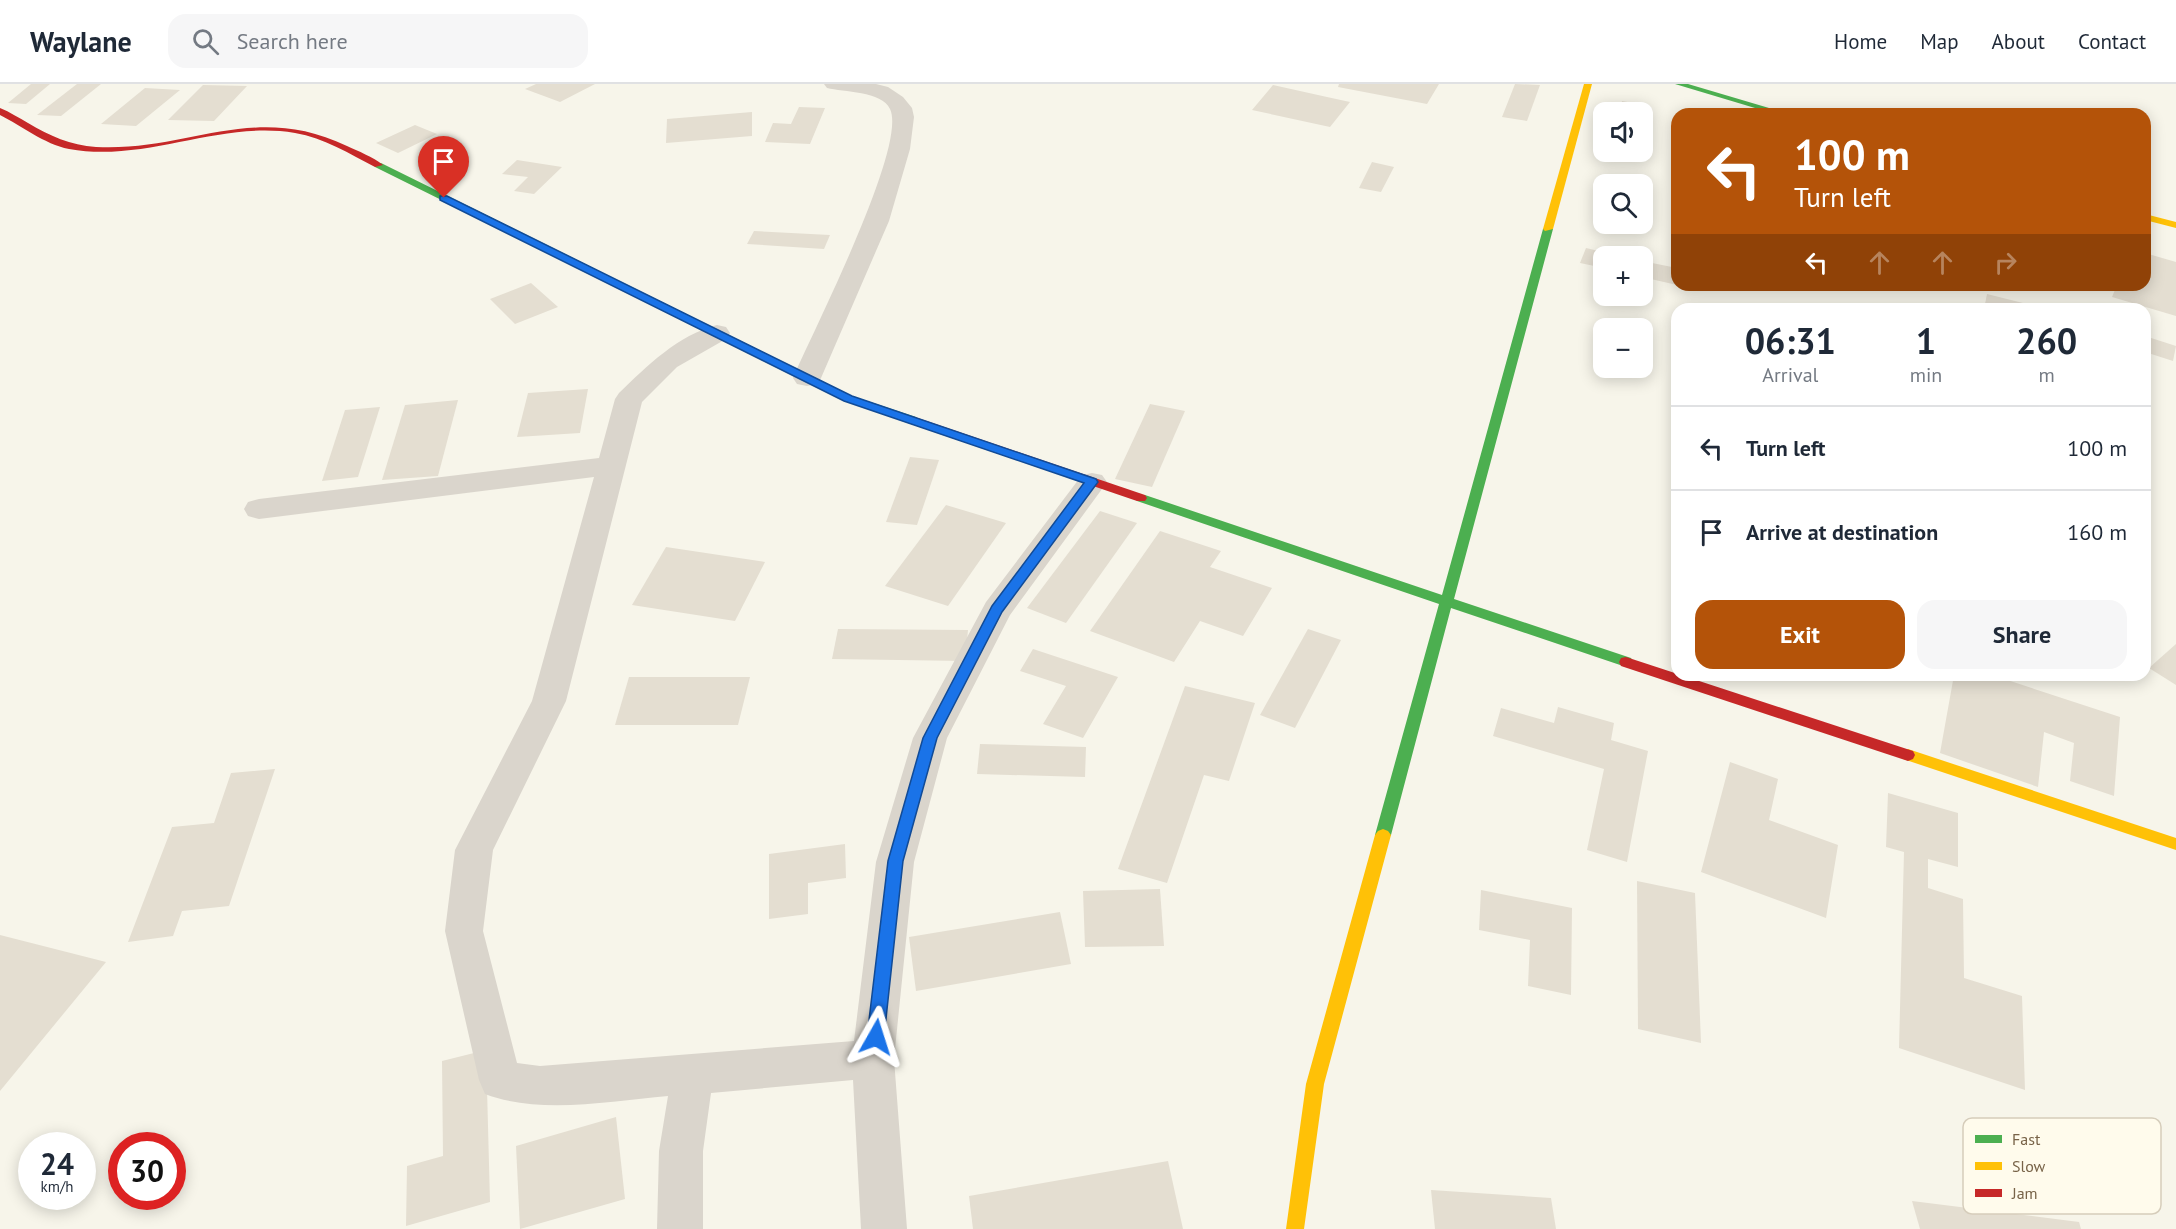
<!DOCTYPE html>
<html lang="en">
<head>
<meta charset="utf-8">
<style>
  :root { --surface:#fff; --page:#f6f6f7; --text:#1f2937; --muted:#747a83; --line:#e0e1e3; --accent:#b45309 }
  body { margin:0; font-family:"PT Sans",sans-serif; background:var(--page); color:var(--text); height:100vh; display:flex; flex-direction:column; font-size:22px; white-space:nowrap }
  * { box-sizing:border-box; margin:0 }
  p { font-size:20px; color:var(--muted) }
  .icon { flex:none; width:33px; height:33px; fill:none; stroke:currentColor; stroke-width:2; stroke-linecap:round; stroke-linejoin:round }
  .map { position:relative; flex:1; overflow:hidden }
  .panel { position:absolute; left:1671px; top:219px; width:480px; height:378px; display:flex; flex-direction:column; background:var(--surface); border-radius:18px; box-shadow:0 3px 15px #0003 }
  .panel>* { flex:none }
  .hud { position:absolute; left:1671px; top:24px; width:480px; height:183px; border-radius:18px; box-shadow:0 3px 15px #0003; background:#b45309; color:#fff; overflow:hidden }
  .buttons { position:absolute; left:1593px; top:18px; display:grid; gap:12px }
  .buttons a { display:grid; place-items:center; width:60px; height:60px; border-radius:12px; background:var(--surface); box-shadow:0 3px 15px #0003; font-size:30px }
  .speed { position:absolute; left:18px; top:1048px; display:flex; gap:12px; font-size:30px; font-weight:700; text-align:center }
  .speed>* { display:grid; place-content:center; width:78px; height:78px; border-radius:50%; background:var(--surface); box-shadow:0 3px 15px #0003; line-height:1 }
  .speed small { font-size:15px; font-weight:400 }
  .speed .limit { border:9px solid #d22; background:#fff; color:#111 }
  .pin { position:absolute; display:grid; place-items:center; width:51px; height:51px; color:#fff; margin:-62px -26px; border-radius:50% 50% 50% 0; rotate:-45deg; box-shadow:0 0 6px #0007 }
  .pin .icon { rotate:45deg }
  .me { position:absolute; width:66px; margin:-33px; rotate:6deg; stroke-linejoin:round; filter:drop-shadow(0 0 4px #0008) }
  .turn { display:flex; align-items:center; gap:21px; height:126px; padding:0 24px; font-size:27px }
  .turn .icon { width:78px; height:78px; stroke-width:2.5 }
  .turn b { display:block; font-size:42px; line-height:51px }
  .lanes { display:flex; align-items:center; height:57px; padding:0 24px; background:#0003; justify-content:center; gap:30px; direction:ltr }
  .lanes .off { opacity:.35 }
  .eta { display:flex; justify-content:space-evenly; align-items:center; height:102px; text-align:center }
  .eta b { font-size:36px; font-weight:700; line-height:42px }
  .action { display:flex; gap:12px; margin-top:auto; padding:12px 24px }
  .action a { flex:1; height:69px; border-radius:18px; background:var(--accent); color:#fff; font-size:24px; font-weight:700; line-height:69px; text-align:center }
  .action a+a { background:var(--page); color:var(--text) }
  ul { padding:0; list-style:none }
  li { display:flex; align-items:center; gap:18px; height:84px; padding:0 24px; border-top:2px solid var(--line) }
  li div { flex:1 }
  li b { display:block; font-size:22px }
  li em { font-style:normal }
  header { display:flex; align-items:center; gap:36px; box-sizing:border-box; height:84px; padding:0 30px; background:var(--surface); border-bottom:2px solid var(--line) }
  header strong { font-size:28px }
  nav { display:flex; gap:33px; margin-inline-start:auto; font-size:21px }
  .search { width:420px; height:54px; background:var(--page); display:flex; align-items:center; gap:15px; box-sizing:border-box; padding:0 21px; border-radius:18px; color:var(--muted); font-size:22px }
  .map>svg:first-child { display:block }
  .building { fill:#e4ded1 }
  .lines { fill:none; stroke-linecap:round; stroke-linejoin:round }
  .street { fill:#dad5cc; fill-rule:evenodd }
  .fast { fill:#4caf50; fill-rule:evenodd }
  .slow { fill:#ffc107; fill-rule:evenodd }
  .jam { fill:#c62828; fill-rule:evenodd }
  .route { fill:#1a73e8; stroke:#114b97; stroke-width:1.5 }
  .key { fill:#fffbec; stroke:#d6cdbb; stroke-width:1.5 }
  .key-label { font-size:16px; fill:#786348 }
</style>
</head>
<body>
<header>
<strong>Waylane</strong>
<div class="search"><svg class="icon" aria-label="search" viewBox="0 0 24 24"><circle cx="10" cy="10" r="6"/><path d="M15 15l6 6"/></svg>Search here</div>
<nav><a>Home</a><a>Map</a><a>About</a><a>Contact</a></nav>
</header>
<div class="map">
<svg width="2176" height="1145" viewBox="0 0 2176 1145">
  <rect width="100%" height="100%" fill="#f7f5ea"/>
  <g class="building">
    <polygon points="31,0 50,0 26,20 8,19"/>
    <polygon points="77,0 101,0 61,32 37,31"/>
    <polygon points="536,0 595,0 560,18 525,5"/>
    <polygon points="1339,0 1439,0 1427,20 1338,3"/>
    <polygon points="1515,0 1540,1 1527,37 1502,33"/>
    <polygon points="203,1 247,2 214,37 168,36"/>
    <polygon points="1273,1 1327,13 1350,18 1330,43 1252,26"/>
    <polygon points="145,4 180,6 136,42 101,40"/>
    <polygon points="1622,17 1644,21 1643,28 1620,28"/>
    <polygon points="799,23 825,24 810,60 765,58 773,39 791,40"/>
    <polygon points="752,28 752,52 666,59 667,35"/>
    <polygon points="415,41 437,50 398,69 376,59"/>
    <polygon points="517,76 562,83 534,110 514,107 528,93 502,90"/>
    <polygon points="1372,78 1394,83 1381,108 1359,104"/>
    <polygon points="754,147 830,151 824,165 747,160"/>
    <polygon points="1586,164 1619,172 1604,172 1604,184 1580,179"/>
    <polygon points="2145,169 2176,178 2176,232 2112,213 2117,201 2145,201"/>
    <polygon points="1642,177 1677,184 1677,201 1642,193"/>
    <polygon points="531,199 558,223 515,240 490,215"/>
    <polygon points="1681,201 1706,201 1704,207"/>
    <polygon points="1987,210 2031,221 2030,225 1984,225"/>
    <polygon points="2145,252 2176,262 2173,277 2145,268"/>
    <polygon points="588,305 580,349 517,353 528,309"/>
    <polygon points="458,316 438,392 382,396 405,321"/>
    <polygon points="1150,320 1185,327 1152,403 1115,395"/>
    <polygon points="380,323 358,393 322,397 345,326"/>
    <polygon points="910,373 939,376 917,441 886,438"/>
    <polygon points="946,421 1006,439 948,522 885,502"/>
    <polygon points="1100,427 1137,439 1066,539 1027,524"/>
    <polygon points="1160,447 1221,467 1210,483 1272,504 1243,552 1200,537 1174,578 1090,547"/>
    <polygon points="666,463 765,478 735,537 632,521"/>
    <polygon points="838,545 968,546 965,577 832,575"/>
    <polygon points="1308,545 1341,556 1295,644 1260,631"/>
    <polygon points="2176,560 2176,601 2149,584"/>
    <polygon points="1033,565 1118,593 1083,654 1043,640 1066,602 1020,587"/>
    <polygon points="1954,591 1992,591 2120,633 2114,712 2070,697 2074,659 2044,648 2038,703 1940,669"/>
    <polygon points="629,593 750,593 738,641 615,641"/>
    <polygon points="1185,602 1255,619 1229,697 1204,691 1167,799 1118,785"/>
    <polygon points="1558,623 1614,639 1611,656 1648,667 1627,778 1587,766 1604,685 1493,652 1501,624 1554,639"/>
    <polygon points="980,660 1086,663 1085,693 977,690"/>
    <polygon points="1730,678 1778,695 1769,736 1838,761 1826,834 1701,788"/>
    <polygon points="275,685 229,822 182,827 173,852 128,858 172,743 214,739 231,689"/>
    <polygon points="1888,709 1958,729 1958,783 1928,775 1928,804 1963,815 1964,894 2022,912 2025,1006 1899,964 1904,768 1886,763"/>
    <polygon points="845,760 846,794 808,799 808,830 769,835 769,770"/>
    <polygon points="1637,797 1695,809 1701,959 1638,945"/>
    <polygon points="1160,805 1164,862 1085,863 1083,807"/>
    <polygon points="1481,806 1572,824 1571,911 1528,902 1530,856 1479,846"/>
    <polygon points="1060,828 1071,880 916,907 909,853"/>
    <polygon points="0,851 106,878 0,1007"/>
    <polygon points="486,966 490,1118 406,1142 407,1082 443,1072 442,977"/>
    <polygon points="616,1033 625,1115 520,1145 516,1062"/>
    <polygon points="1168,1077 1183,1145 973,1145 969,1112"/>
    <polygon points="1431,1106 1551,1114 1556,1145 1435,1145"/>
    <polygon points="1912,1117 2079,1138 2081,1145 1920,1145"/>
  </g>
  <g class="lines">
    <g class="street">
      <path d="M824,0H876L888,3L903,13L912,24L914,33L910,65L889,137L821,294L817,300L807,302L797,300L793,294C812,249 908,62 890,25C882,7 843,8 827,4Z"/>
      <path d="M717,241L726,243L730,249L726,255L677,283L642,318L566,617L493,766L483,847L517,979L540,982L854,957L876,778L913,654L986,518L1082,391L1092,389L1102,391L1107,398L1102,405L1010,531L947,654L914,778L894,975L907,1145H861L853,996L711,1009L703,1067V1145H657L659,1067L668,1012C610,1017 540,1031 485,1010L479,996L445,847L455,766L532,617L594,393L259,435L248,432L244,425L248,418L259,415L599,374L615,315L619,309C647,282 678,251 717,241Z"/>
    </g>
    <g class="fast">
      <polygon points="1675,0 1688,0 1789,30 1775,30"/>
      <polygon points="375,79 381,79 852,312 916,333 918,336 916,339 908,339 844,316 375,83"/>
      <polygon points="1548,142 1553,145 1454,515 1631,574 1633,578 1626,583 1451,524 1391,751 1388,755 1383,757 1378,755 1375,751 1439,520 1137,417 1135,414 1137,411 1145,411 1442,511 1543,145"/>
    </g>
    <g class="slow">
      <polygon points="1584,0 1592,0 1553,145 1545,147 1543,145"/>
      <polygon points="2145,130 2176,138 2176,144 2145,136"/>
      <polygon points="1908,665 2176,754 2176,766 1903,675 1901,671 1903,667"/>
      <polygon points="1383,745 1388,747 1391,751 1324,1000 1304,1145 1286,1145 1306,1000 1375,751 1378,747"/>
    </g>
    <g class="jam">
      <path d="M0,24C10,28 19,34 28,39C50,52 70,61 96,63C188,68 253,17 347,62C358,67 373,73 383,81L375,83C350,70 324,54 295,49C220,36 146,79 69,65C44,60 22,42 0,31Z"/>
      <polygon points="912,332 1145,411 1147,414 1145,417 1137,417 908,339 908,333"/>
      <polygon points="1626,573 1913,667 1915,671 1913,675 1908,677 1621,582 1619,578 1621,574"/>
    </g>
  </g>
  <polygon class="route" points="440,112 447,112 852,312 1096,395 1098,398 1002,528 937,654 903,777 884,953 882,959 876,961 870,959 867,953 888,777 923,654 992,522 1084,399 844,317 440,116"/>
  <rect x="1963" y="1034" width="198" height="96" rx="9" class="key"/>
  <rect x="1975" y="1051" width="27" height="8" fill="#4caf50"/>
  <rect x="1975" y="1078" width="27" height="8" fill="#ffc107"/>
  <rect x="1975" y="1105" width="27" height="8" fill="#c62828"/>
  <g class="key-label">
    <text x="2012" y="1061">Fast</text>
    <text x="2012" y="1088">Slow</text>
    <text x="2012" y="1115">Jam</text>
  </g>
</svg>
<div class="buttons">
<a><svg class="icon" aria-label="sound" viewBox="0 0 24 24"><path d="M4 9h4l5-4v14l-5-4H4zM17 9q2 3 0 6"/></svg></a>
<a><svg class="icon" aria-label="search" viewBox="0 0 24 24"><circle cx="10" cy="10" r="6"/><path d="M15 15l6 6"/></svg></a>
<a>+</a>
<a>−</a>
</div>
<div class="speed"><div>24<small>km/h</small></div><div class="limit">30</div></div>
<div class="pin" style="left:444px;top:114px;background:#d93025"><svg class="icon" aria-label="arrive" viewBox="0 0 24 24"><path d="M6 21V4h12l-3 4 3 4H6"/></svg></div>
<svg class="me" style="left:876px;top:953px" viewBox="-20 -20 40 40"><path d="M0-17L14 15 0 8-14 15z" fill="#1a73e8" stroke="#fff" stroke-width="4"/></svg>
<div class="hud">
<div class="turn"><svg class="icon" aria-label="left" viewBox="0 0 24 24"><path d="M17 20v-9H6M10 6l-5 5 5 5"/></svg><div><b>100 m</b>Turn left</div></div>
<div class="lanes"><svg class="icon" aria-label="left" viewBox="0 0 24 24"><path d="M17 20v-9H6M10 6l-5 5 5 5"/></svg><svg class="icon off" aria-label="ahead" viewBox="0 0 24 24"><path d="M12 20V5M6 11l6-6 6 6"/></svg><svg class="icon off" aria-label="ahead" viewBox="0 0 24 24"><path d="M12 20V5M6 11l6-6 6 6"/></svg><svg class="icon off" aria-label="right" viewBox="0 0 24 24"><path d="M7 20v-9h11M14 6l5 5-5 5"/></svg></div>
</div>
<section class="panel">
<div class="eta">
<div><b>06:31</b><p>Arrival</p></div>
<div><b>1</b><p>min</p></div>
<div><b>260</b><p>m</p></div>
</div>
<ul>
<li><svg class="icon" aria-label="left" viewBox="0 0 24 24"><path d="M17 20v-9H6M10 6l-5 5 5 5"/></svg><div><b>Turn left</b></div><em>100 m</em></li>
<li><svg class="icon" aria-label="arrive" viewBox="0 0 24 24"><path d="M6 21V4h12l-3 4 3 4H6"/></svg><div><b>Arrive at destination</b></div><em>160 m</em></li>
</ul>
<div class="action"><a>Exit</a><a>Share</a></div>
</section>
</div>
</body>
</html>
